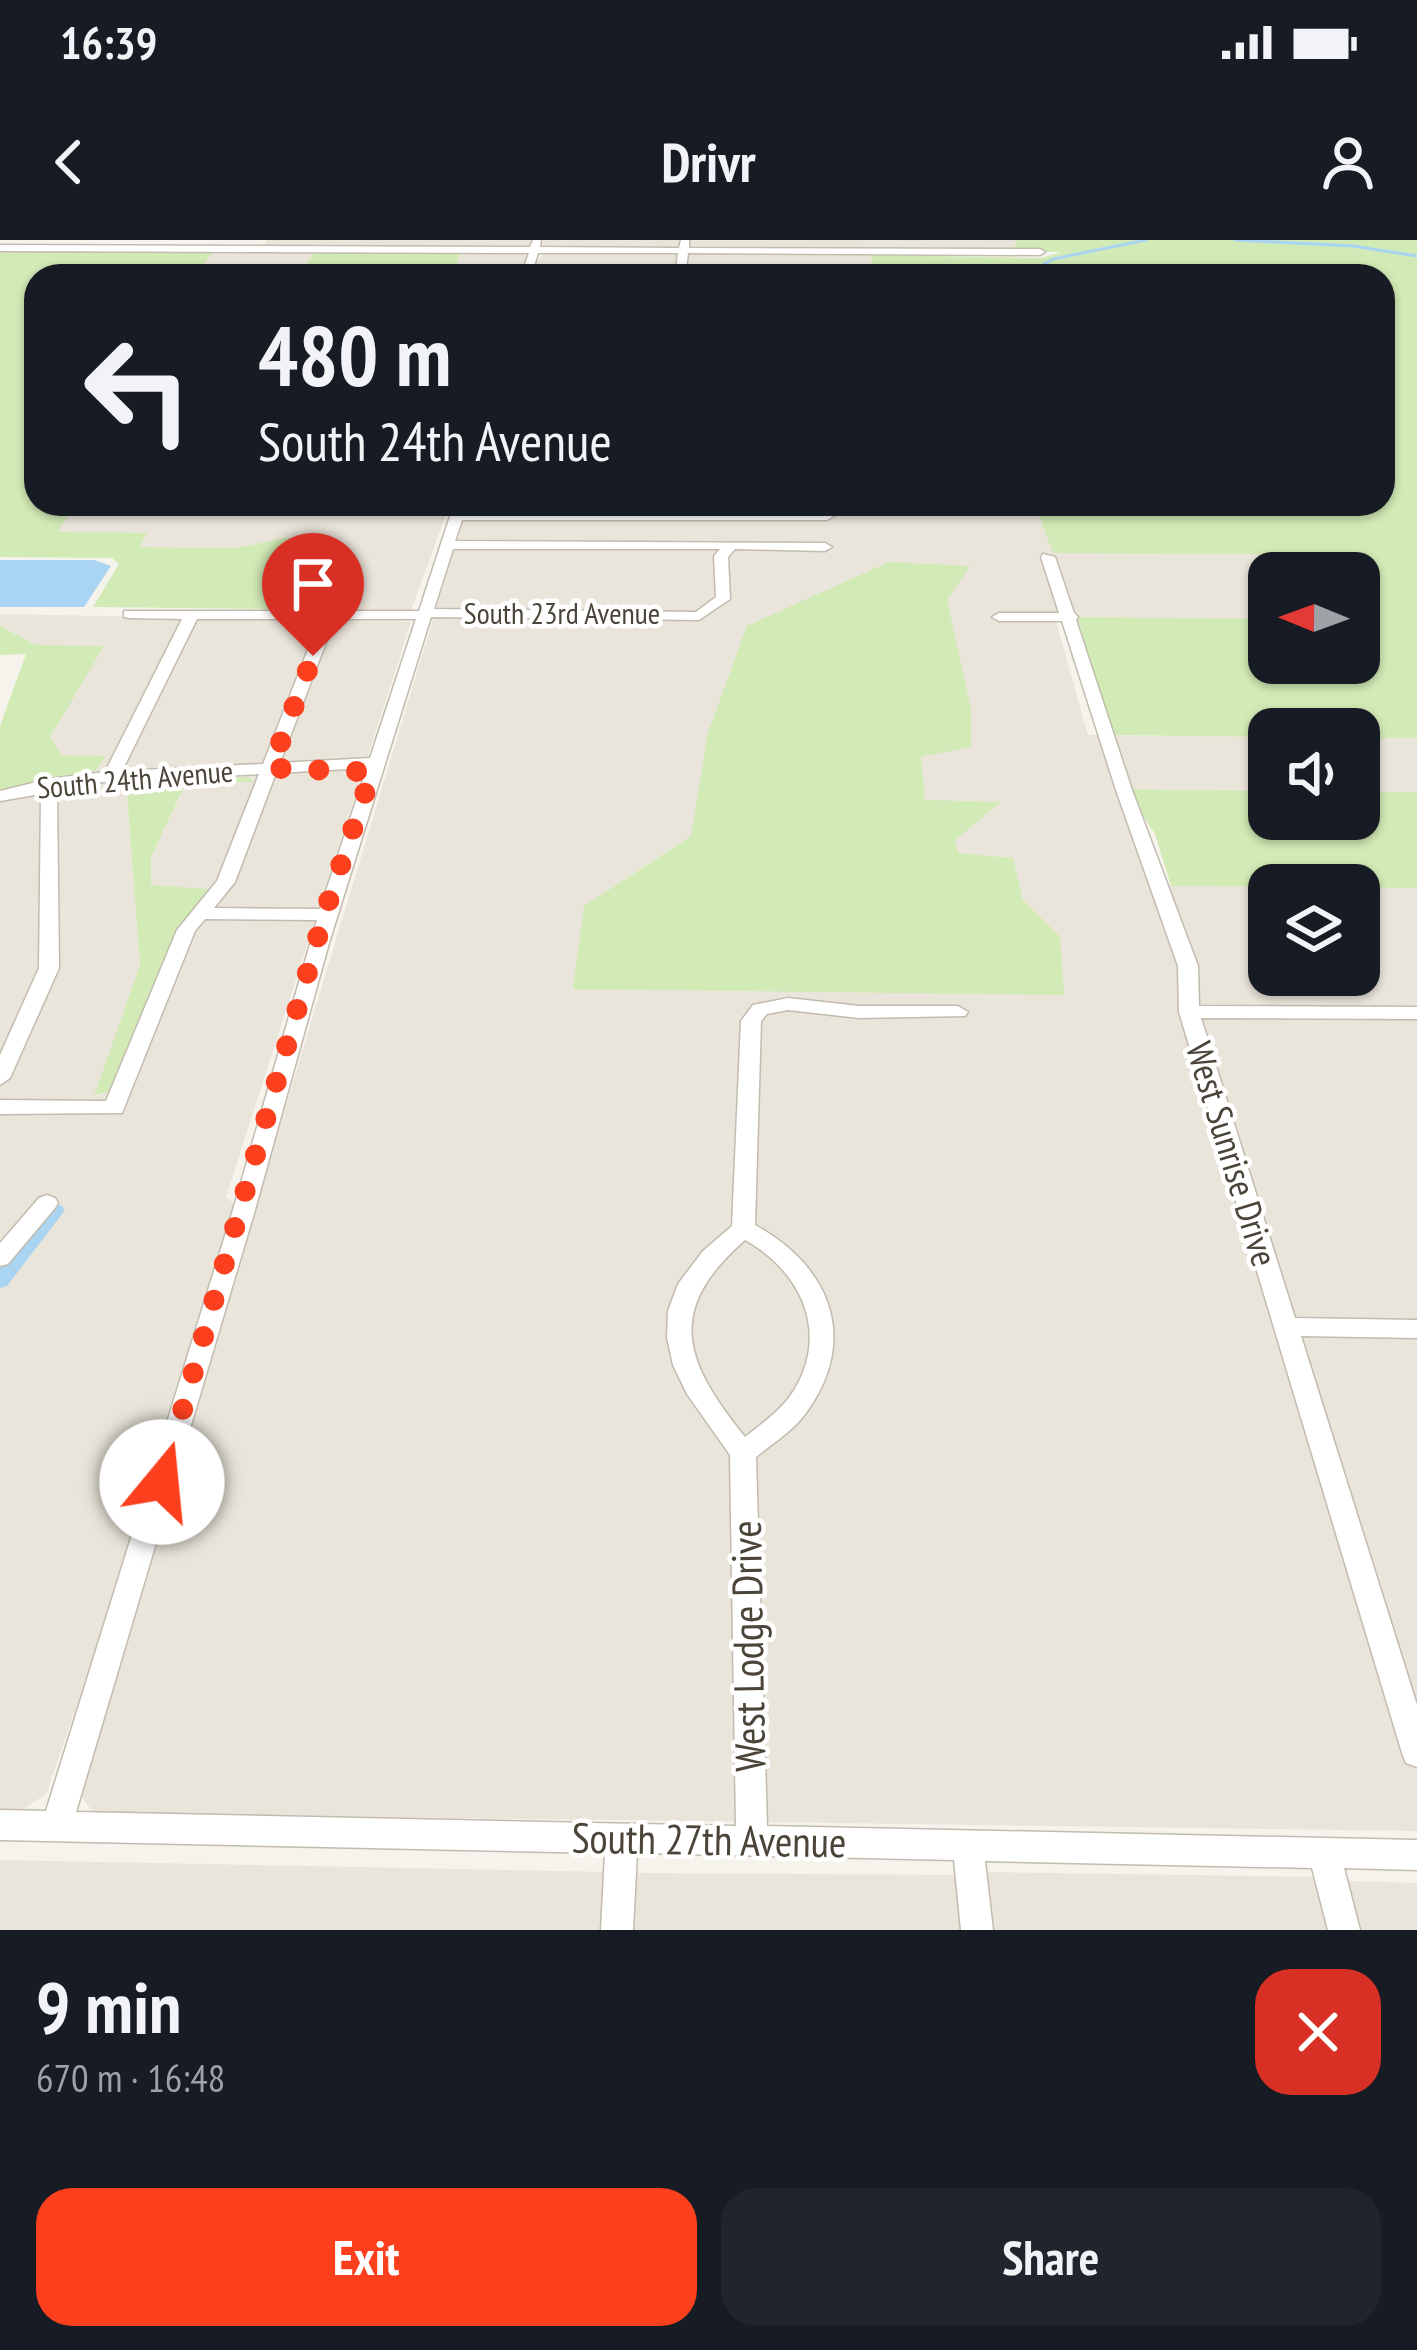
<!DOCTYPE html>
<html lang="en">
<head>
<meta charset="utf-8">
<style>
  :root { --surface:#171b24; --page:#20242c; --text:#f1f3f6; --muted:#9ea1a6; --accent:#fc3f1d }
  body { margin:0; font-family:"PT Sans Narrow",sans-serif; background:var(--page); color:var(--text); height:100vh; display:flex; flex-direction:column; font-size:45px; white-space:nowrap }
  * { box-sizing:border-box; margin:0 }
  p { font-size:39px; color:var(--muted) }
  .icon { flex:none; width:66px; height:66px; fill:none; stroke:currentColor; stroke-width:2; stroke-linecap:round; stroke-linejoin:round }
  .map { position:relative; height:1690px; overflow:hidden }
  .sheet { display:flex; flex-direction:column; background:var(--surface); flex:1 }
  .sheet>* { flex:none }
  .hud { position:absolute; left:24px; top:24px; width:1371px; height:252px; border-radius:36px; box-shadow:0 3px 9px #0004; background:#171b24; color:var(--text); overflow:hidden }
  .needle { width:78px; rotate:271deg }
  .controls { position:absolute; left:1248px; top:312px; display:grid; gap:24px }
  .controls a { display:grid; place-items:center; width:132px; height:132px; border-radius:24px; background:var(--surface); box-shadow:0 3px 9px #0004; font-size:60px }
  .pin { position:absolute; display:grid; place-items:center; width:102px; height:102px; color:#fff; margin:-123px -51px; border-radius:50% 50% 50% 0; rotate:-45deg; box-shadow:0 0 12px #0007 }
  .pin .icon { rotate:45deg }
  .me { position:absolute; width:132px; margin:-66px; rotate:17deg; stroke-linejoin:round; filter:drop-shadow(0 0 9px #0008) }
  .turn { display:flex; align-items:center; gap:42px; height:252px; padding:0 36px; font-size:54px }
  .turn .icon { width:156px; height:156px; stroke-width:2.5 }
  .turn b { display:block; font-size:84px; line-height:102px }
  .round { display:grid; place-items:center; flex:none; width:126px; height:126px; border-radius:36px; background:var(--page) }
  .summary { display:flex; align-items:center; justify-content:space-between; height:204px; padding:0 36px }
  h1 { font-size:72px; font-weight:600; line-height:90px }
  .primary-button { display:flex; gap:24px; margin-top:auto; padding:24px 36px }
  .primary-button a { flex:1; height:138px; border-radius:36px; background:var(--accent); color:#fff; font-size:48px; font-weight:600; line-height:138px; text-align:center }
  .primary-button a+a { background:var(--page); color:var(--text) }
  .status { display:flex; justify-content:space-between; align-items:center; height:84px; padding:0 60px; background:var(--surface); direction:ltr }
  .status svg { height:33px; fill:currentColor }
  header { display:flex; justify-content:space-between; align-items:center; height:156px; padding:0 36px; background:var(--surface); font-size:54px; font-weight:600 }
  .map>svg:first-child { display:block }
  .residential { fill:#eae5da; fill-rule:evenodd }
  .green { fill:#d2eab5 }
  .water { fill:#a9d4f2 }
  .lines { fill:none; stroke-linecap:round; stroke-linejoin:round }
  .stream { stroke:#a9d4f2; stroke-width:3 }
  .canal { fill:#a9d4f2; fill-rule:evenodd }
  .minor-casing { stroke:#c2bbae; stroke-width:3 }
  .minor { fill:#fff; fill-rule:evenodd }
  .route { stroke:#fc3f1d; stroke-width:21; stroke-dasharray:0 37.8 }
  .labels { text-anchor:middle; stroke-width:9; stroke-linejoin:round; paint-order:stroke }
  .far-street-label { font-size:30px; fill:#4b4439; stroke:#fff }
  .street-label { font-size:36px; fill:#4b4439; stroke:#fff }
  .near-street-label { font-size:42px; fill:#4b4439; stroke:#fff }
</style>
</head>
<body>
<div class="status"><b>16:39</b><svg viewBox="0 0 49 12"><path d="M0 12V9h3v3zM5 12V6h3v6zM10 12V3h3v9zM15 12V0h3v12zM26 1h20v11H26zM47 4h2v5h-2z"/></svg></div>
<header><svg class="icon" aria-label="back" viewBox="0 0 24 24"><path d="M15 5l-7 7 7 7"/></svg>Drivr<svg class="icon" aria-label="person" viewBox="0 0 24 24"><circle cx="12" cy="8" r="4"/><path d="M4 21q1-7 8-7t8 7"/></svg></header>
<div class="map">
<svg width="1417" height="1690" viewBox="0 0 1417 1690">
  <rect width="100%" height="100%" fill="#f6f3ec"/>
  <g class="residential">
    <polygon points="267,0 531,0 528,8 261,8"/>
    <polygon points="544,0 1017,0 1012,12 541,8"/>
    <polygon points="213,11 314,12 306,25 202,25"/>
    <polygon points="460,12 523,13 528,17 521,36 453,36"/>
    <polygon points="544,13 871,15 873,36 695,36 695,27 533,26"/>
    <polygon points="76,264 450,264 411,370 270,369 294,314 309,308 289,298 238,308 138,307 147,294 56,292"/>
    <path d="M468,264H1035L1054,313L1331,315L1341,333H1269V379L1055,378L1088,495L1269,497V551L1126,549L1154,645L1269,647V735H1359V648H1417V1591L94,1573L78,1552ZM889,322L969,327L947,360L949,382L921,517L925,561L999,562L953,601L958,613L1013,618L1023,660L1060,698L584,666L691,596L831,349Z"/>
    <path d="M0,374L411,382L226,957L240,969L149,1262L46,1554L20,1572L0,1571V550L87,533L106,517L61,515L50,497L36,405L0,386ZM249,537L252,542H187L151,617V646L209,649L176,690L110,851L96,856L140,725L126,544Z"/>
    <rect x="1359" y="498" width="58" height="54"/>
    <polygon points="0,1620 608,1632 605,1690 0,1690"/>
    <polygon points="983,1632 1317,1637 1330,1690 990,1690"/>
    <polygon points="635,1633 960,1635 965,1690 632,1690"/>
    <polygon points="1348,1641 1417,1643 1417,1690 1360,1690"/>
  </g>
  <g class="green">
    <polygon points="1017,0 1417,0 1417,498 1359,498 1359,489 1269,489 1269,497 1112,495 1077,377 1269,379 1269,423 1359,423 1359,380 1368,379 1359,364 1359,333 1341,333 1330,315 1053,313 1035,264 1383,264 1383,36 873,36 871,15 1041,18 1062,12 1012,12"/>
    <polygon points="0,11 213,11 204,25 306,25 314,12 460,12 453,36 36,36 36,264 76,264 57,292 147,293 140,307 238,308 288,297 311,309 294,314 270,369 93,367 119,324 112,318 0,317"/>
    <polygon points="539,26 677,27 676,36 536,36"/>
    <polygon points="889,322 970,326 947,360 971,469 971,507 921,517 925,560 1001,562 954,601 959,613 1013,618 1023,660 1060,697 1064,755 573,749 584,666 691,596 708,493 747,386"/>
    <polygon points="0,386 36,405 104,406 50,497 61,515 106,516 96,530 0,550 0,486 26,414 0,415"/>
    <polygon points="249,537 253,542 186,543 151,617 151,645 209,649 176,690 109,851 94,856 140,725 126,542"/>
    <polygon points="1125,549 1269,551 1269,579 1359,579 1359,552 1417,552 1417,648 1171,646 1155,594"/>
  </g>
  <polygon class="water" points="0,320 94,320 111,326 84,367 0,367"/>
  <g class="lines">
    <g class="stream">
      <polyline points="1235,0 1353,6 1417,16"/>
      <polyline points="1023,36 1053,19 1146,0"/>
    </g>
    <polygon class="canal" points="56,964 62,966 65,970 62,974 7,1046 0,1048 0,1028 50,966"/>
    <defs>
      <g id="minor">
        <polygon points="533,0 541,0 540,7 679,8 681,0 689,0 689,8 1040,9 1045,12 1040,15 688,13 685,36 675,36 678,13 538,13 531,36 521,36 529,13 0,11 0,5 530,7"/>
        <path d="M454,264H466L464,272H827L834,276L827,280H462L455,301L825,303L832,307L825,311L735,309L728,317L730,359L699,380L431,377L329,703L255,970L76,1572L736,1586L730,1215L687,1154L673,1125L667,1098L668,1071L678,1044L703,1011L732,986L741,781L753,765L788,758L859,766H958L968,772L965,776L859,778L788,770L767,774L761,781L755,985C830,1026 860,1099 806,1173C793,1191 773,1203 756,1217L767,1586L1417,1600V1630L1344,1628L1360,1690H1328L1312,1628L985,1621L993,1690H961L954,1620L637,1613L633,1690H601L605,1613L0,1600V1570L46,1571L233,970L317,680L205,679L195,691L122,873L0,874V860L106,861L177,690L217,641L259,534L103,542L57,550L59,728L10,838L0,845V815L39,728L41,554L0,561V551L49,539L105,532L182,379L129,378L124,377V371H419ZM453,309H720L714,316L716,357L696,372L434,369ZM197,379H320L263,524L122,531ZM335,379H416L370,518L280,523ZM367,528L320,669L214,668L235,642L276,533ZM745,1000C805,1033 832,1100 788,1159C776,1174 760,1185 745,1197C684,1121 664,1071 745,1000Z"/>
        <polygon points="1043,314 1055,317 1074,373 1078,377 1076,380 1132,550 1198,726 1199,766 1417,767 1417,779 1201,778 1295,1078 1417,1080 1417,1098 1301,1096 1417,1465 1417,1527 1406,1523 1402,1513 1179,772 1178,726 1116,550 1062,381 999,381 992,377 999,373 1059,373 1041,317"/>
        <polygon points="47,955 55,958 58,963 55,968 8,1024 0,1026 0,1003 39,958"/>
      </g>
    </defs>
    <use href="#minor" class="minor-casing"/>
    <use href="#minor" class="minor"/>
  </g>
  <g class="lines">
    <polyline class="route" points="162,1242 324,675 372,532 271,528 313,416"/>
  </g>
  <g class="labels">
    <g class="far-street-label">
      <text x="562" y="384">South 23rd Avenue</text>
      <text transform="translate(135 540) rotate(-5)" y="10">South 24th Avenue</text>
    </g>
    <g class="street-label">
      <text transform="translate(1232 914) rotate(73)" y="13">West Sunrise Drive</text>
    </g>
    <g class="near-street-label">
      <text transform="translate(748 1406) rotate(-91)" y="15">West Lodge Drive</text>
      <text transform="translate(709 1600) rotate(1)" y="15">South 27th Avenue</text>
    </g>
  </g>
</svg>
<div class="controls">
<a><svg class="needle" viewBox="-14 -14 28 28"><path d="M0-13l5 13h-10z" fill="#e53935"/><path d="M0 13l5-13h-10z" fill="#9ea1a6"/></svg></a>
<a><svg class="icon" aria-label="sound" viewBox="0 0 24 24"><path d="M4 9h4l5-4v14l-5-4H4zM17 9q2 3 0 6"/></svg></a>
<a><svg class="icon" aria-label="layers" viewBox="0 0 24 24"><path d="M12 4l9 5-9 5-9-5zM3 14l9 5 9-5"/></svg></a>
</div>
<div class="pin" style="left:313px;top:416px;background:#d93025"><svg class="icon" aria-label="arrive" viewBox="0 0 24 24"><path d="M6 21V4h12l-3 4 3 4H6"/></svg></div>
<svg class="me" style="left:162px;top:1242px" viewBox="-20 -20 40 40"><circle r="19" fill="#fff"/><path d="M0-13L10 11 0 6-10 11z" fill="#fc3f1d"/></svg>
<div class="hud">
<div class="turn"><svg class="icon" aria-label="left" viewBox="0 0 24 24"><path d="M17 20v-9H6M10 6l-5 5 5 5"/></svg><div><b>480 m</b>South 24th Avenue</div></div>
</div>
</div>
<section class="sheet">
<div class="summary"><div><h1>9 min</h1><p>670 m · 16:48</p></div><a class="round" style="background:#d93025;color:#fff"><svg class="icon" aria-label="close" viewBox="0 0 24 24"><path d="M6 6l12 12M18 6L6 18"/></svg></a></div>
<div class="primary-button"><a>Exit</a><a>Share</a></div>
</section>
</body>
</html>
